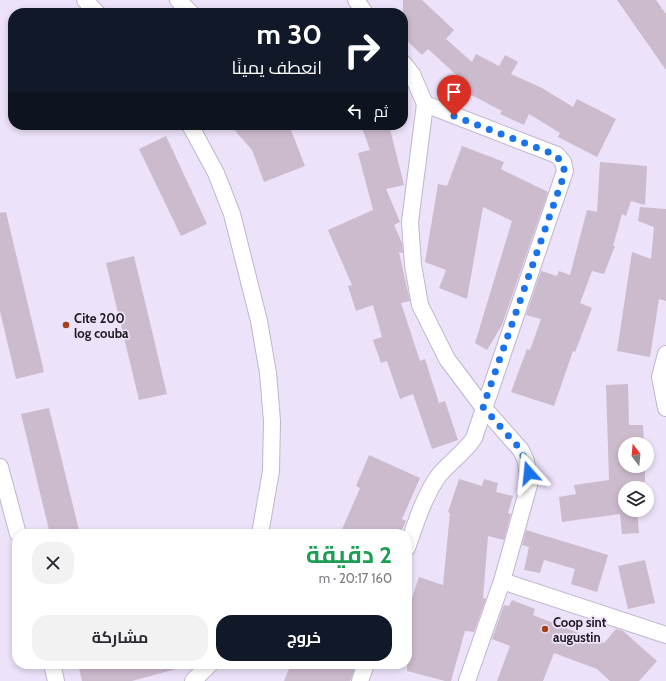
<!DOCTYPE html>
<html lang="ar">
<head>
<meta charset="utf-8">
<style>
  :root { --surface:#fff; --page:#f2f2f3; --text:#2b2b33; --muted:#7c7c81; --accent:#111827 }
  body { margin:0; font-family:Cabin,Cairo,sans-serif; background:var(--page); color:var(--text); direction:rtl; height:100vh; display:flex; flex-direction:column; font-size:15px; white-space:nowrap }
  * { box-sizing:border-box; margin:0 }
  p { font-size:13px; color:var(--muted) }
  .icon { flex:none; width:22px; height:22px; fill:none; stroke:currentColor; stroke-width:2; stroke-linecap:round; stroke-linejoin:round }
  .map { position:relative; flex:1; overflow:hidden; direction:ltr }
  .panel { position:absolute; left:12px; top:529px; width:400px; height:140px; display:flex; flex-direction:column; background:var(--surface); border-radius:16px; box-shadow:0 2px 6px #0003; direction:rtl }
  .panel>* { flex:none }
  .guide { position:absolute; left:8px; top:8px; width:400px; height:122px; border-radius:16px; box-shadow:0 2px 6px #0003; direction:rtl; background:#111827; color:#fff; overflow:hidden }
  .needle { width:26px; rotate:344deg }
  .tools { position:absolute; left:618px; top:437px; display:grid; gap:8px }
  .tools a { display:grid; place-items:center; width:36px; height:36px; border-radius:50%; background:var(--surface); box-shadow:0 2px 6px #0003; font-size:20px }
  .pin { position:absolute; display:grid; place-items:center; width:34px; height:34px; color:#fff; margin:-41px -17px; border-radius:50% 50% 50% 0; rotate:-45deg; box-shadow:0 0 4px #0007 }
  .pin .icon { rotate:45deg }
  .me { position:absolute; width:44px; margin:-22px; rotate:342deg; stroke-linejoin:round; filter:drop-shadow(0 0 3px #0008) }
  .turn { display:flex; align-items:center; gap:14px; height:84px; padding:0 20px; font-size:18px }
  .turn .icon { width:52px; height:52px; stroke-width:2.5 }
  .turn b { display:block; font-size:28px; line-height:34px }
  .then { display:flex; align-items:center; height:38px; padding:0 20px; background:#0003; gap:8px; font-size:15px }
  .round { display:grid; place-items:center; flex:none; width:42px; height:42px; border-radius:16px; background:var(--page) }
  .headline { display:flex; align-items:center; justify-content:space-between; height:68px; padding:0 20px }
  h1 { font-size:24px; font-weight:700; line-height:30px; color:#1e9e55 }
  .primary-button { display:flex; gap:8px; margin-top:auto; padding:8px 20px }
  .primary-button a { flex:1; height:46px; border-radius:16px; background:var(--accent); color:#fff; font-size:16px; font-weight:700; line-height:46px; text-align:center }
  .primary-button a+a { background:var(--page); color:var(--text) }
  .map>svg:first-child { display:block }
  .building { fill:#ccbbcd }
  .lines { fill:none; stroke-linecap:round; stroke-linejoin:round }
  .minor-casing { stroke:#bfb6cc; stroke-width:18 }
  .minor { stroke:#fff; stroke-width:16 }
  .route { stroke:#1a73e8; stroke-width:7; stroke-dasharray:0 12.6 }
  .poi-dot { fill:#a64016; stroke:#ece2f9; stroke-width:1.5 }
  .labels { text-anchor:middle; stroke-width:3.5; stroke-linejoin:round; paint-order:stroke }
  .poi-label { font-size:13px; font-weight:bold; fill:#201c24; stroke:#ece2f9; text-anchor:start }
</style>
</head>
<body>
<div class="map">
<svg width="666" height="681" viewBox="0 0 666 681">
  <rect width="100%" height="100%" fill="#ece2f9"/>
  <g class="building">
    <polygon points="403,0 422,0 454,30 446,39 472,62 476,54 499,66 505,55 518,62 511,74 542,88 573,107 577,99 616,119 597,157 558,137 560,133 529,114 524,125 500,114 502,111 458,88 462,80 428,49 422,55 403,37"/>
    <polygon points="617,0 656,0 666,14 666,70"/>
    <polygon points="230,125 289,125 305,166 264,182 252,150"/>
    <polygon points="361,125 389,125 404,185 386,189 400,222 394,225 402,243 403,253 399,252 410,301 401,303 420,361 425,359 439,403 445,401 458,440 432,449 413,394 400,399 387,361 381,363 373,340 382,337 373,305 356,311 348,286 352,285 328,230 373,210 358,153 370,150"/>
    <polygon points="166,136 207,224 181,236 139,149"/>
    <polygon points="462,146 504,162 501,169 548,192 502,325 487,350 475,343 512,221 483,207 467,299 439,288 446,270 425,262 438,184 447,186"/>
    <polygon points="600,162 647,166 645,205 631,201 626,216 622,214 613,246 615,246 604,274 592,271 580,303 592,308 575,352 573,351 554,406 511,392 527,349 530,350 541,319 526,315 541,271 557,276 559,271 570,275 587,210 597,212"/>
    <polygon points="640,207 666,209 666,301 659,299 650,357 617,351 632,252 651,259 654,227 638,221"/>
    <polygon points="6,212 44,372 16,379 0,311 0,213"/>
    <polygon points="134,256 167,394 139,400 106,263"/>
    <polygon points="628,384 629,425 643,425 644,444 625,444 625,466 645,466 645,482 635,482 635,488 625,488 625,510 637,510 639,533 622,534 620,514 562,522 559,497 576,494 574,485 609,480 606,385"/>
    <polygon points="49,408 80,534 50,534 21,414"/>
    <polygon points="369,455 420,478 402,519 406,521 400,534 340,534 360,488 356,486"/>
    <polygon points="459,479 482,486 484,479 498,483 496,492 513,496 508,513 511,514 504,540 488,536 483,598 486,599 474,632 465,631 451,681 445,681 407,671 407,613 419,577 443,585 450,513 448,512"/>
    <polygon points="526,530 608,555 597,592 571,584 575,569 544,560 540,573 524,570 529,547 522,545"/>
    <polygon points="645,560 655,603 628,609 618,566"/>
    <polygon points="512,600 535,609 533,615 604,643 616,629 623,631 657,661 639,681 610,681 597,669 554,653 543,681 497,681 510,646 492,639 504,605 509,606"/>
    <polygon points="78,664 176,664 176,669 132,681 82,681"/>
    <polygon points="291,664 345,664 355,668 350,681 284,681"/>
  </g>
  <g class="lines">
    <defs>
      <g id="minor">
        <polyline points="85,0 97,13"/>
        <polyline points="178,0 191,13"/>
        <polyline points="356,0 365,13"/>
        <path d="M403,63L412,74L425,104L557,155L563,162L565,171L474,438C465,452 451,461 440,474C425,493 415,525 407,548"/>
        <polyline points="425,104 410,222 413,265 420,305 447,359 483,407 521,450 526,461 529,485 502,581 467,681"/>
        <polyline points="190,125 216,173 232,214 259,321 268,373 272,421 271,471 260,534"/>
        <polyline points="666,354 660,377 666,408"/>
        <polyline points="0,467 18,534"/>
        <polyline points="502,581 666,635"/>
        <polyline points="52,664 56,681"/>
        <polyline points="193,681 210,664"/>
        <polyline points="360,681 366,664"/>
      </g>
    </defs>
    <use href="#minor" class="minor-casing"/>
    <use href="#minor" class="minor"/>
  </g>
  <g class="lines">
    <polyline class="route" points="454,116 556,155 564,166 564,175 483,407 521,450 529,473"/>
  </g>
  <g class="poi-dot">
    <circle cx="66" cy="325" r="4"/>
    <circle cx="545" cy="629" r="4"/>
  </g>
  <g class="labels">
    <g class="poi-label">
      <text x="74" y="323">Cite 200<tspan x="74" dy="15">log couba</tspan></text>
      <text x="553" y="627">Coop sint<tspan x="553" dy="15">augustin</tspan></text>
    </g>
  </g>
</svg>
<div class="tools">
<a><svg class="needle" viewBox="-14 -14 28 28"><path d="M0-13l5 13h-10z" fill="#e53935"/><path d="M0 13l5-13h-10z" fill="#7c7c81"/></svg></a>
<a><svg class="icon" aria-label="layers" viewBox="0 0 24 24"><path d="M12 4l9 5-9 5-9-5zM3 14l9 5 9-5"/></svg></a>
</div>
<div class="pin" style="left:454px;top:116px;background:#d93025"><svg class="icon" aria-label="arrive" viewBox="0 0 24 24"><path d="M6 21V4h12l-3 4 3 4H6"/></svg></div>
<svg class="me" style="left:529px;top:473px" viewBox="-20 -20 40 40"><path d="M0-17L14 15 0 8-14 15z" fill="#1a73e8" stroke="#fff" stroke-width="4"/></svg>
<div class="guide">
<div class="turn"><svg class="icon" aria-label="right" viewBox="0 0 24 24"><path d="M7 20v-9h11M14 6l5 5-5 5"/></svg><div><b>30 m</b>انعطف يمينًا</div></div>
<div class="then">ثم<svg class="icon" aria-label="left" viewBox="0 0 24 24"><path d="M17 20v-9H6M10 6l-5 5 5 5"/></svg></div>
</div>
<section class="panel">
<div class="headline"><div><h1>2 دقيقة</h1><p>160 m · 20:17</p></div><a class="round"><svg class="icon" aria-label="close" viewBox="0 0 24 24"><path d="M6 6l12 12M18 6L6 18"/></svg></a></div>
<div class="primary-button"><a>خروج</a><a>مشاركة</a></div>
</section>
</div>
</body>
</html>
